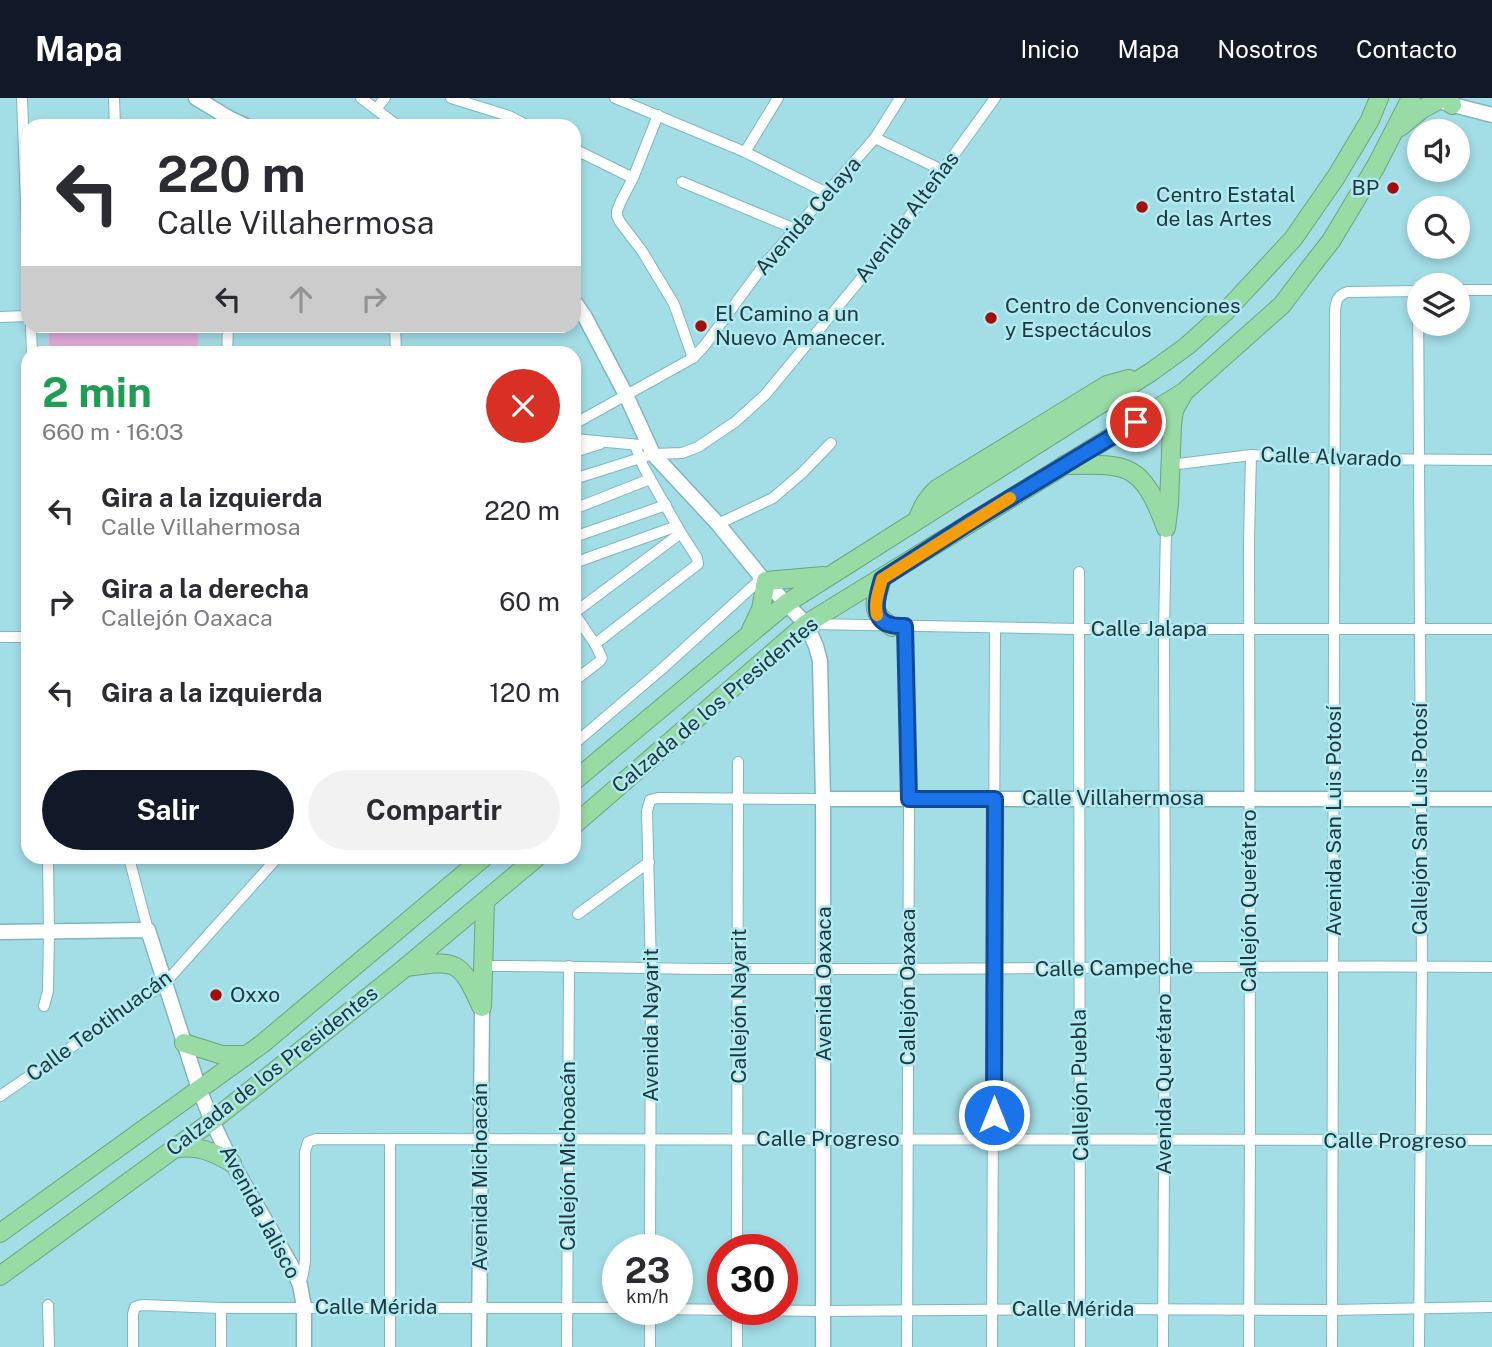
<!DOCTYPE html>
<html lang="es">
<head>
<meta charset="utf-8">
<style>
  :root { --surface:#fff; --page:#f2f2f3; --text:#2b2b33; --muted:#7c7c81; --accent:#111827 }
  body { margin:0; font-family:"Public Sans",sans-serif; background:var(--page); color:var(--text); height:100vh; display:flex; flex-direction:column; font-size:26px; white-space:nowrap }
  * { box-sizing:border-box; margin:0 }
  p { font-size:23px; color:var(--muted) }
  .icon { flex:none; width:38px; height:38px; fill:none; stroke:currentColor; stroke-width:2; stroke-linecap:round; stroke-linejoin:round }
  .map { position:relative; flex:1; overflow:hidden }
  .panel { position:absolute; left:21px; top:248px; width:560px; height:518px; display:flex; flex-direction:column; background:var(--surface); border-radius:21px; box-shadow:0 4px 10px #0003 }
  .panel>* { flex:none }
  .top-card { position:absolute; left:21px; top:21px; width:560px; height:214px; border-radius:21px; box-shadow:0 4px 10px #0003; background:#fff; color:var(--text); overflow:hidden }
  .tools { position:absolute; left:1407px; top:21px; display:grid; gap:14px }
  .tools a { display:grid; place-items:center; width:63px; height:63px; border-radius:50%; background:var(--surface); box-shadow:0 4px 10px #0003; font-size:35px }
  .speed { position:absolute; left:602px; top:1136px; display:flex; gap:14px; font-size:35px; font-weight:700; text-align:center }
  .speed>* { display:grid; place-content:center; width:91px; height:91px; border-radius:50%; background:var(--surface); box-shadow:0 4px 10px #0003; line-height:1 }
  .speed small { font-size:18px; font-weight:400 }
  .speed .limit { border:10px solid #d22; background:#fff; color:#111 }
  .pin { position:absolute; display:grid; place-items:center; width:60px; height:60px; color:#fff; margin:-30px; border:4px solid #fff; border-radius:50%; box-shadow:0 2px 7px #0007 }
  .me { position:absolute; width:77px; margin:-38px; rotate:0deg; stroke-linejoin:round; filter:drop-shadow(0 0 5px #0008) }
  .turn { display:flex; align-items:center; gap:24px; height:147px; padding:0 21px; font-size:32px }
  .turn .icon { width:91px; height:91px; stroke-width:2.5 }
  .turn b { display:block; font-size:49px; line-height:60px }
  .lanes { display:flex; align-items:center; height:66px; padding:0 21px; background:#0003; justify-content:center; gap:35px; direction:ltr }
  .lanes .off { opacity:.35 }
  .round { display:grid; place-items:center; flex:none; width:74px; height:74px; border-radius:37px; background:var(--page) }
  .summary { display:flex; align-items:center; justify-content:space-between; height:119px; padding:0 21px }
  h1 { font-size:42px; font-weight:700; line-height:52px; color:#1e9e55 }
  .action { display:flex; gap:14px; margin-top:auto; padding:14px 21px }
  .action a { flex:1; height:80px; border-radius:42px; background:var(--accent); color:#fff; font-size:28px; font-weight:700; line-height:80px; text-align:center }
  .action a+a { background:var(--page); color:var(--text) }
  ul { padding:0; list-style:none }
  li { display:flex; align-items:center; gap:21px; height:91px; padding:0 21px }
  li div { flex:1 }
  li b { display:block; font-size:26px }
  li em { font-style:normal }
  header { display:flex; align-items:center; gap:42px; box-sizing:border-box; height:98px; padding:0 35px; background:var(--accent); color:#fff }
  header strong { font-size:33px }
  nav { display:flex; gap:38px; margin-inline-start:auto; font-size:24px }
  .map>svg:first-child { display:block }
  .green { fill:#e1aadc }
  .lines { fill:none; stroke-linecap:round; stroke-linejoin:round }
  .street-casing { stroke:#7eb6bf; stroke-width:12 }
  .secondary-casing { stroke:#7eb6bf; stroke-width:17 }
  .highway-casing { stroke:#6fa27f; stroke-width:20 }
  .street { stroke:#fff; stroke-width:10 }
  .secondary { stroke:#fff; stroke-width:14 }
  .highway { stroke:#99dba4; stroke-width:18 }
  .route-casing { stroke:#114b97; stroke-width:18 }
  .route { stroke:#1a73e8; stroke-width:12 }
  .slow { stroke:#f59e0b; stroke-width:12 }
  .poi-dot { fill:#a40d09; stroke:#b0eaf3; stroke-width:2.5 }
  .labels { text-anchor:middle; stroke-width:5; stroke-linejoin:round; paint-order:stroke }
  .poi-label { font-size:21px; fill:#20373b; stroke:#b0eaf3; text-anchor:start }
  .street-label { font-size:21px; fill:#20373b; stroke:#b0eaf3 }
</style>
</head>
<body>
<header>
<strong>Mapa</strong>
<nav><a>Inicio</a><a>Mapa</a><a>Nosotros</a><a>Contacto</a></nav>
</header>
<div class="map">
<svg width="1492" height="1249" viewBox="0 0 1492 1249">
  <rect width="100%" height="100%" fill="#a3dde6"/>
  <rect class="green" x="49" y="228" width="149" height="27"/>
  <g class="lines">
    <defs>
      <g id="street">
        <polyline points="22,0 28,158"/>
        <polyline points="114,0 115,28"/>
        <polyline points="361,0 398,28"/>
        <polyline points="451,0 509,18 528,28"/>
        <polyline points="615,0 745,54 827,95"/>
        <polyline points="377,10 385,0"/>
        <polyline points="658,17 633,80 621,103 617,113 617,118 620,124 642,153 674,206 693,260"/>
        <polyline points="875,40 942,72"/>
        <polyline points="574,51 633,80"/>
        <polyline points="745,54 778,0"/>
        <polyline points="682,84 795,131"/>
        <polyline points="1458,192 1492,192"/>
        <polyline points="1418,193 1422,869 1419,1249"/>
        <polyline points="0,219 28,218"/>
        <polyline points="31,228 32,256"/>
        <polyline points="395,228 396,256"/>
        <polyline points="227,256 228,228"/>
        <polyline points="574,326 693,260 705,247 763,168 875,40 900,0"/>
        <polyline points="574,341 640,347"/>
        <polyline points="574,354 600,346"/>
        <polyline points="1170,367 1251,357 1334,361 1492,362"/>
        <polyline points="574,381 653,356 682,355 698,349 735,324 765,297 888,148 995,0"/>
        <polyline points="574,411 650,381"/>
        <polyline points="718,426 773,400 802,375 831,345"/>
        <polyline points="574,439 666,407"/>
        <polyline points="574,465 677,428"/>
        <polyline points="1079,474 1080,1249"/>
        <polyline points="810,526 1079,531 1492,531"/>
        <polyline points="905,528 909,701 907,1249"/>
        <polyline points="0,539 28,539"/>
        <polyline points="595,546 698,466 697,460 681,435 643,368 635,347"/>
        <polyline points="574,583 600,563 602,560 595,546 574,515 681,435"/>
        <polyline points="574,646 663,570 762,480"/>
        <polyline points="129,760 148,832"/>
        <polyline points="578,816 649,764"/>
        <path d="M484,868C569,868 654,871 739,871C990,872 1241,867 1492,869"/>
        <polyline points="44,908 48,893 49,834 48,760"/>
        <polyline points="0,998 165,885 277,760"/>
        <polyline points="650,1152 651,871 647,713 650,702 658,700 823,701"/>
        <polyline points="737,1152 738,664"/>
        <polyline points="300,1187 303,1176 305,1163 305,1054 308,1044 316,1041 1492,1042"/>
        <polyline points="48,1207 49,1249"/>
        <polyline points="221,1210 221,1249"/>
        <polyline points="650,1211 650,1249"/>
        <polyline points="653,1211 823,1213 1081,1211 1332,1212 1492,1209"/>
        <polyline points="737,1211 737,1249"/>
        <polyline points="133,1249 133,1216 135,1209 142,1207 221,1210 618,1210"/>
        <polyline points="390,1249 390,1042"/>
        <polyline points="567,1249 569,868"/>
        <polyline points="992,1249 995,530"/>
        <polyline points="1163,1249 1165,868 1164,532 1166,430"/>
        <polyline points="1249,1249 1250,1041 1249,441 1251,357"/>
        <path d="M1332,1249L1335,212C1336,202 1338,197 1348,194L1419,193"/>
      </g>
      <g id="secondary">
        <polyline points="196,0 229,20 246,28"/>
        <polyline points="1442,4 1492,17"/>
        <polyline points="574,203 585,219 626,297 653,356 718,426 762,480 806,526 816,548 820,563 823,701 823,1249"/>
        <polyline points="823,701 1492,701"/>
        <polyline points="0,834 148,832 199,991 212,1023 232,1065 291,1167 300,1187 304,1209 304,1249"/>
        <polyline points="479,1249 482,909"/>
      </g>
      <g id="highway">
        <polyline points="1449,0 1452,7"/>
        <polyline points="1400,29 1422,11 1437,3"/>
        <path d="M1064,367C1128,366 1141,364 1165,427"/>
        <path d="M918,421C922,408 927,400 937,391L1107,287L1129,281"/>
        <polyline points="1166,430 1169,406 1172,328 1174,312 1183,296"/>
        <path d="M882,481C875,505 868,513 892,529"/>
        <polyline points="751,532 761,511 766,483 823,478"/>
        <polyline points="574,683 787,505 1151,274 1187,248 1227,212 1293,141 1336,79 1370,22 1379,0"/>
        <polyline points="574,727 806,526 1184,294 1282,207 1309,171 1331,143 1376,68 1411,0"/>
        <path d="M406,869C456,862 460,861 481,908"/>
        <polyline points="482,909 485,803"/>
        <polyline points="184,945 222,957 247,957"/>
        <path d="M174,1051C196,1046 214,1054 232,1065"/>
        <polyline points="0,1135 262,946 483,760"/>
        <polyline points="0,1178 212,1023 406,869 536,760"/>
      </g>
    </defs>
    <use href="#street" class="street-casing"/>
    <use href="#secondary" class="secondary-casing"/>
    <use href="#highway" class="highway-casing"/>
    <use href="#street" class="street"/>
    <use href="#secondary" class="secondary"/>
    <use href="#highway" class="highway"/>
  </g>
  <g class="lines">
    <defs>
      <path id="route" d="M994,1017L995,701H909L905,528C869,530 875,505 882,481L969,425L1136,324"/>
    </defs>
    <use href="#route" class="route-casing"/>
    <use href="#route" class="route"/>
    <path class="slow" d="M877,517C874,504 879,493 882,481L1010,400"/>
  </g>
  <g class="poi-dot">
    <circle cx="1393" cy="90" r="7"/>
    <circle cx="1142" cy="109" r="7"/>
    <circle cx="991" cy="220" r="7"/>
    <circle cx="701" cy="228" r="7"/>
    <circle cx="216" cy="897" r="7"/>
  </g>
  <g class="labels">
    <g class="poi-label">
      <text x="1379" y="97" text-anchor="end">BP</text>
      <text x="1156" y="104">Centro Estatal<tspan x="1156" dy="24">de las Artes</tspan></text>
      <text x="1005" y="215">Centro de Convenciones<tspan x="1005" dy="24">y Espectáculos</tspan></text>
      <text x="715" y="223">El Camino a un<tspan x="715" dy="24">Nuevo Amanecer.</tspan></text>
      <text x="230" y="904">Oxxo</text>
    </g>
    <g class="street-label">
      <text transform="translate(808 118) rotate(-49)" y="7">Avenida Celaya</text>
      <text transform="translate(907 119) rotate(-53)" y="7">Avenida Alteñas</text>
      <text transform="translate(1331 359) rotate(2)" y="7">Calle Alvarado</text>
      <text x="1149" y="538">Calle Jalapa</text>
      <text transform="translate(715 607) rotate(-40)" y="7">Calzada de los Presidentes</text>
      <text x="1113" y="707">Calle Villahermosa</text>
      <text transform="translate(1420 721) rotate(-90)" y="7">Callejón San Luis Potosí</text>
      <text transform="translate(1334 723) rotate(-90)" y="7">Avenida San Luis Potosí</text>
      <text transform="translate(1249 803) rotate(-90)" y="7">Callejón Querétaro</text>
      <text transform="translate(1114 870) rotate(-1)" y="7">Calle Campeche</text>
      <text transform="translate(824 886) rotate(-90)" y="7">Avenida Oaxaca</text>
      <text transform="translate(908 889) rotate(-90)" y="7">Callejón Oaxaca</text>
      <text transform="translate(739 908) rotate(-90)" y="7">Callejón Nayarit</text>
      <text transform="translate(651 927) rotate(-90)" y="7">Avenida Nayarit</text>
      <text transform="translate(99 928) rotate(-36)" y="7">Calle Teotihuacán</text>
      <text transform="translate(272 973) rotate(-38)" y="7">Calzada de los Presidentes</text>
      <text transform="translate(1164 986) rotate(-90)" y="7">Avenida Querétaro</text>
      <text transform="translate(1080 987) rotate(-91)" y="7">Callejón Puebla</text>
      <text x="828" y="1048">Calle Progreso</text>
      <text x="1395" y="1050">Calle Progreso</text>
      <text transform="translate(568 1058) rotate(-90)" y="7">Callejón Michoacán</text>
      <text transform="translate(480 1079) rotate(-90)" y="7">Avenida Michoacán</text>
      <text transform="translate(260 1114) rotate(62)" y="7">Avenida Jalisco</text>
      <text x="376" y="1216">Calle Mérida</text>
      <text x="1073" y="1218">Calle Mérida</text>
    </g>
  </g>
</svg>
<div class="tools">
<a><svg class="icon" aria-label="sound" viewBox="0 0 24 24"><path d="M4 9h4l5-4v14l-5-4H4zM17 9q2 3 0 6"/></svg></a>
<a><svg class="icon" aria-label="search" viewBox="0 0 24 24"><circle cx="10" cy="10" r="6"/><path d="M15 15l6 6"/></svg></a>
<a><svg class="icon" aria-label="layers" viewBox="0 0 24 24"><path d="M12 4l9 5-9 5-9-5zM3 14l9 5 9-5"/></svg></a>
</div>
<div class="speed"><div>23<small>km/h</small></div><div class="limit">30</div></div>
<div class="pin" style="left:1136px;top:324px;background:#d93025"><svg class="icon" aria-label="arrive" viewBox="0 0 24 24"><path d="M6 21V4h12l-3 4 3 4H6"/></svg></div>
<svg class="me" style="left:994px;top:1017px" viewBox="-20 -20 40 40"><circle r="17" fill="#1a73e8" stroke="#fff" stroke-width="3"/><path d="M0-11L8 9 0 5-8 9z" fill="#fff"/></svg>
<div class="top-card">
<div class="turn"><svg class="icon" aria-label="left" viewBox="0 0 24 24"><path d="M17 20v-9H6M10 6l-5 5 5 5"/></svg><div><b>220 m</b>Calle Villahermosa</div></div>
<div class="lanes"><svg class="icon" aria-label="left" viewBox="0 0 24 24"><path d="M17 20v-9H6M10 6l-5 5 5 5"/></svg><svg class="icon off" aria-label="ahead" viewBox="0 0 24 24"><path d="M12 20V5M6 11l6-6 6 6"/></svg><svg class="icon off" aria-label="right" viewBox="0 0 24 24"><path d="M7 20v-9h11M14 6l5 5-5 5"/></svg></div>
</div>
<section class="panel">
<div class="summary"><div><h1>2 min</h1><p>660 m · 16:03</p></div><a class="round" style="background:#d93025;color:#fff"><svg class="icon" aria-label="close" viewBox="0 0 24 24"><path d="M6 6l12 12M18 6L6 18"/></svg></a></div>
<ul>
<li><svg class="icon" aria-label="left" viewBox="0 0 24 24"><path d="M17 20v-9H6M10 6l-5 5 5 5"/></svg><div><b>Gira a la izquierda</b><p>Calle Villahermosa</p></div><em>220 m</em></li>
<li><svg class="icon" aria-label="right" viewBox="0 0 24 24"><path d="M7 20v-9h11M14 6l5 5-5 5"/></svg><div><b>Gira a la derecha</b><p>Callejón Oaxaca</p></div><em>60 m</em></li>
<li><svg class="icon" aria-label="left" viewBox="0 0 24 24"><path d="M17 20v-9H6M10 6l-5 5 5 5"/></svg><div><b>Gira a la izquierda</b></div><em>120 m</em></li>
</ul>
<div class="action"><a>Salir</a><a>Compartir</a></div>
</section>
</div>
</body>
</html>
